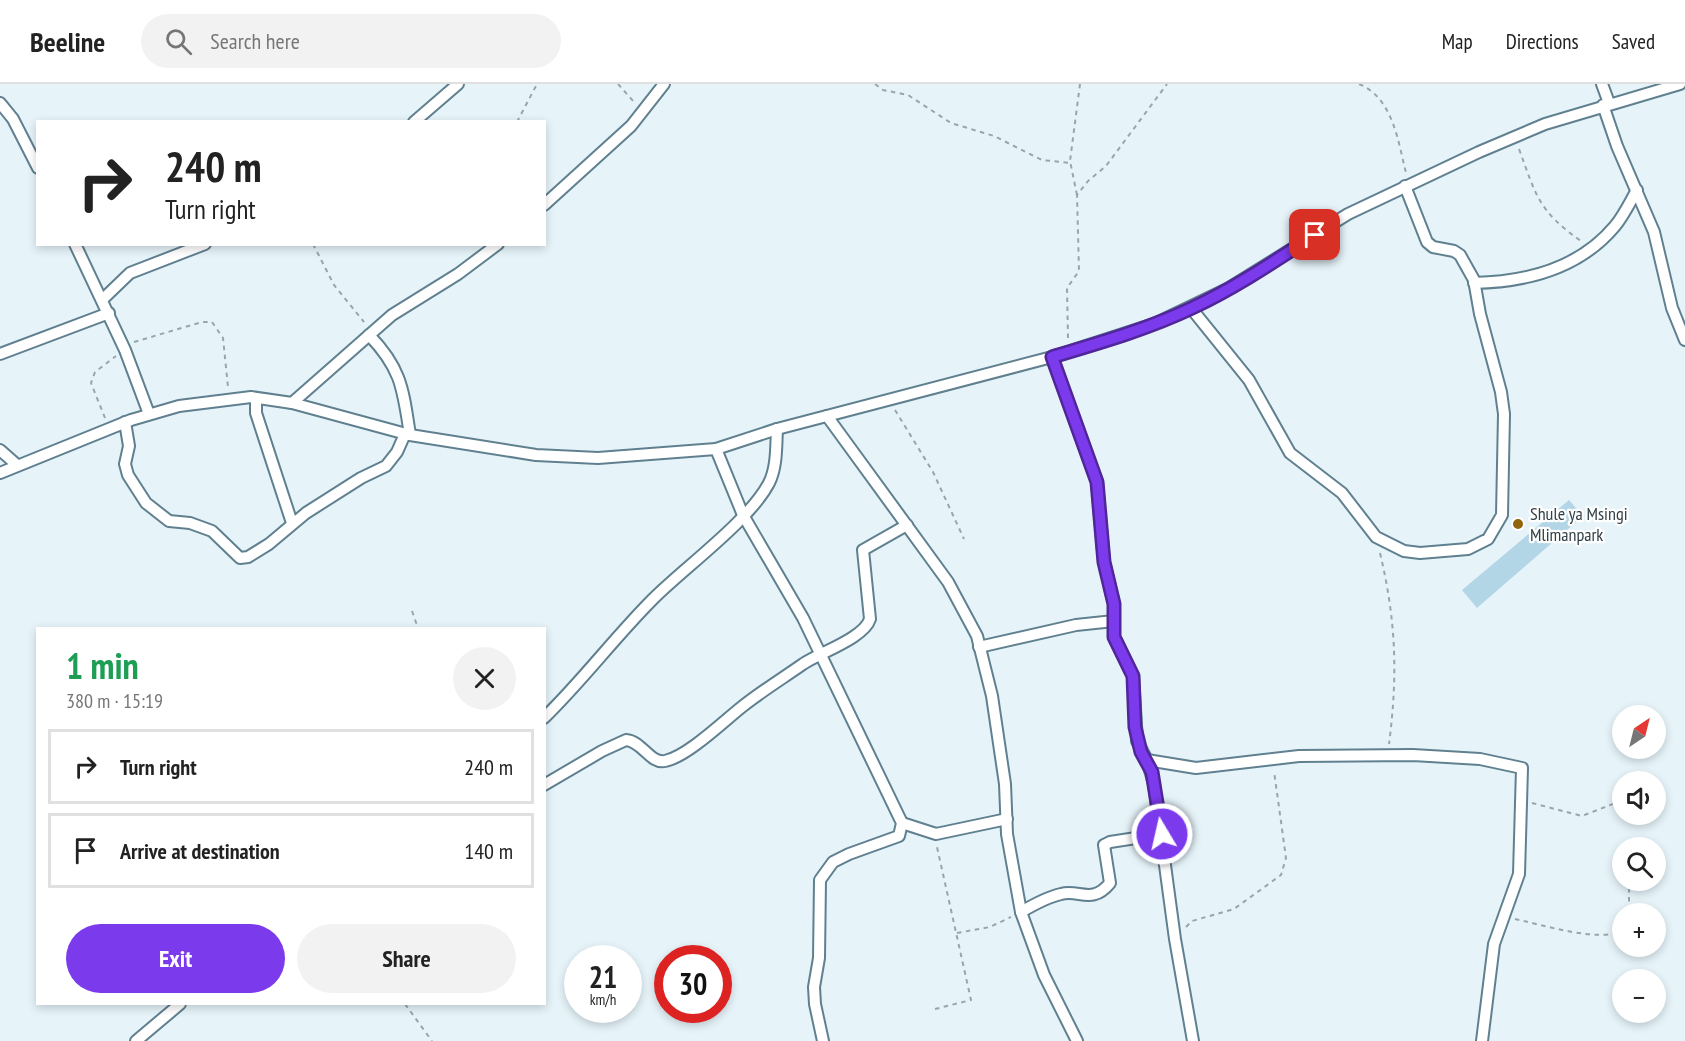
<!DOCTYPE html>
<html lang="en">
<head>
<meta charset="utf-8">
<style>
  :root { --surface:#fff; --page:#f2f2f2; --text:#222; --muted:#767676; --line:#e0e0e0; --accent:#7c3aed }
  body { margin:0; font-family:"PT Sans Narrow",sans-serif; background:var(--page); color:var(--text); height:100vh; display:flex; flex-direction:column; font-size:22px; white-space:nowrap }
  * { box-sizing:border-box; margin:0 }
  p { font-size:20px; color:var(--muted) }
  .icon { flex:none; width:33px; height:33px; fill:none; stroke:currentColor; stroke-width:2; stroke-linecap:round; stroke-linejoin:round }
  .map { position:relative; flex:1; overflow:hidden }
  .drawer { position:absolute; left:36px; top:543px; width:510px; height:378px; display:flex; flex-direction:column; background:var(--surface); border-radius:0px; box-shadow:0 3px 9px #0003 }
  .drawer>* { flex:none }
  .hud { position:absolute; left:36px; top:36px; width:510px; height:126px; border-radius:0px; box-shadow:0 3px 9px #0003; background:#fff; color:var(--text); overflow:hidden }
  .needle { width:39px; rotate:35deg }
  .controls { position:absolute; left:1612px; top:621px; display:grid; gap:12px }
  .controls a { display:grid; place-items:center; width:54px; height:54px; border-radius:50%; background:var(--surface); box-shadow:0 3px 9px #0003; font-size:30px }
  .speed { position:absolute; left:564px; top:861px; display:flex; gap:12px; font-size:30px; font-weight:700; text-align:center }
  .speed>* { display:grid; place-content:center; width:78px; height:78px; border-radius:50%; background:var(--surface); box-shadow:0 3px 9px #0003; line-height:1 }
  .speed small { font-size:15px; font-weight:400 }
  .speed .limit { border:9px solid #d22; background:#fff; color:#111 }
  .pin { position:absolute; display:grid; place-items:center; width:51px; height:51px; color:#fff; margin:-26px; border-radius:12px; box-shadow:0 3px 9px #0006 }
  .me { position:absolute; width:66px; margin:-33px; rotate:351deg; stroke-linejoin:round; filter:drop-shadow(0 0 4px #0008) }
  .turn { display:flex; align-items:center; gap:21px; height:126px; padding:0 30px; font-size:27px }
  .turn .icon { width:78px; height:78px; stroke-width:2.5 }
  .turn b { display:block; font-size:42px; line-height:51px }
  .round { display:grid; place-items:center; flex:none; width:63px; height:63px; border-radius:32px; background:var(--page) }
  .overview { display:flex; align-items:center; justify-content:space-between; height:102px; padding:0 30px }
  h1 { font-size:36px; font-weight:700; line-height:45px; color:#1e9e55 }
  .cta { display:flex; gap:12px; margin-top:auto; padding:12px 30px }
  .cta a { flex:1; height:69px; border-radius:36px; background:var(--accent); color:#fff; font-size:24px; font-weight:700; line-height:69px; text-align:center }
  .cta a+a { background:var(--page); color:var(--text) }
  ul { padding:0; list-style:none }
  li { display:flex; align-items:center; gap:18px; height:75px; margin:0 12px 9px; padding:0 18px; border:3px solid var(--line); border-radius:0px }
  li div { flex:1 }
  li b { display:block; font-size:22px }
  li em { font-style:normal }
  header { display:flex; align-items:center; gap:36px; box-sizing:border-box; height:84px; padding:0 30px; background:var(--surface); border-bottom:2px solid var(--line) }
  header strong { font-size:28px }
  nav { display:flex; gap:33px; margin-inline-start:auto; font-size:21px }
  .search { width:420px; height:54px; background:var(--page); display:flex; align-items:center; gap:15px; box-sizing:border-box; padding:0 21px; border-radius:33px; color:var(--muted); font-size:22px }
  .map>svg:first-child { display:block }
  .building { fill:#b3d6e7 }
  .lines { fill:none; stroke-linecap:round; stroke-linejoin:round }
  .minor-casing { stroke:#608090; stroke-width:14 }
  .path { stroke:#98a6ac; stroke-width:2; stroke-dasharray:4.5 4.5; stroke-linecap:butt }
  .minor { stroke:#fff; stroke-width:10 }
  .route-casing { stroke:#51269a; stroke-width:15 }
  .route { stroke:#7c3aed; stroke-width:10 }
  .poi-dot { fill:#90650d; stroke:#fefefe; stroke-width:2 }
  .labels { text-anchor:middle; stroke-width:4.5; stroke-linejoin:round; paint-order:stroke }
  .poi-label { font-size:18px; fill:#313f46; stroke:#fefefe; text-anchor:start }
</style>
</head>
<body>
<header>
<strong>Beeline</strong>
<div class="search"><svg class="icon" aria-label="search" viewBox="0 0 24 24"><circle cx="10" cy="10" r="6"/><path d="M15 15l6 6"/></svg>Search here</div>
<nav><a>Map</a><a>Directions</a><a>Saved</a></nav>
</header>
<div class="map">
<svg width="1685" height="957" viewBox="0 0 1685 957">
  <rect width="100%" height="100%" fill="#e6f4fa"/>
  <polygon class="building" points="1569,416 1583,432 1477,524 1462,506"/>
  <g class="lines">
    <defs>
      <g id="minor">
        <polyline points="1602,0 1609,19"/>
        <polyline points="0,19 13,35 38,84"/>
        <polyline points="1603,21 1617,62 1654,148 1672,224 1685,256"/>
        <polyline points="414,38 458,0"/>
        <polyline points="544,121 631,42 664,0"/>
        <polyline points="75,160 125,266 149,330"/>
        <path d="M1474,199C1526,198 1580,184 1615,142C1624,131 1630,118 1637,106"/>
        <polyline points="103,215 130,189 205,160"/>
        <polyline points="1191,224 1249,296 1290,369 1342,409 1376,453 1404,467 1420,469 1468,465 1488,455 1502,431 1504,330 1501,308 1480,230 1474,196 1460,171 1454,167 1433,163 1427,158 1405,102"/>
        <path d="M369,251C402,285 403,306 410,351"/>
        <polyline points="0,270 109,229"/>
        <polyline points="1052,273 1097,398 1104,478 1114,520 1114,553 1133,592 1137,657 1147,676 1154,700 1175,855 1193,957"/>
        <polyline points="256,314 256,329 292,439"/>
        <polyline points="292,319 392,231 458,190 498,160"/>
        <polyline points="827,332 948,498 977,552 992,612 1005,700 1007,750 1021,828 1044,891 1077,957"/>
        <polyline points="125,338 129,362 125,380 128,391 146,419 169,437 190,439 212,447 240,474 248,473 269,460 306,429 361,394 386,382 397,368 405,350"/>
        <polyline points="716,365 743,431 803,534 902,739 899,752 849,770 833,778 820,796 819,874 814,903 815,920 823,957"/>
        <polyline points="0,366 17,381"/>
        <polyline points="0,389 131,336 179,322 251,313 292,319 410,351 536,371 598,374 716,365 777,345 1052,273 1154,240 1229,204 1348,130 1479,68 1545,40 1680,0"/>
        <polyline points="979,563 1076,541 1114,537"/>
        <path d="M544,634C583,596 615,553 653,515C685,483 749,437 769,399C777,383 776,363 777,345"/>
        <polyline points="1147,676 1196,684 1299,672 1413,671 1480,675 1522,684 1519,790 1494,860 1482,957"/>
        <path d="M544,701L602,667L626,656C642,657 650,680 665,677C687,673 725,636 743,622C762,607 783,594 803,580C821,568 864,554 870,535L863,466L907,441"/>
        <polyline points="902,739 936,750 1007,735"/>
        <path d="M1021,828C1033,821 1047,813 1061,810C1079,805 1092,821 1110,799L1104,761L1110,758L1162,750"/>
        <polyline points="136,957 180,920"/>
      </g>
    </defs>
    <use href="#minor" class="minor-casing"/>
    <g class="path">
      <polyline points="618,0 634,18"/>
      <polyline points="875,0 883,6 908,11 951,39 994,52 1042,76 1070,79"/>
      <path d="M1359,0C1393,14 1398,57 1406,89"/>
      <polyline points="517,38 537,0"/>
      <path d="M1519,65C1536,111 1538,127 1581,157"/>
      <polyline points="1077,111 1070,77 1080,0"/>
      <polyline points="313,160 334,201 364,238"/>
      <polyline points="1068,254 1067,204 1079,187 1077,111 1088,97 1106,82 1167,0"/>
      <polyline points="134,258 202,238 212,238 223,254 228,303"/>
      <polyline points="895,326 933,388 964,455"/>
      <polyline points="105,334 91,299 95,288 116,272"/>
      <path d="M1380,469C1396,536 1398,591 1389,660"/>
      <polyline points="412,527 418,544"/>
      <polyline points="1532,719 1582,732 1623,716"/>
      <polyline points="1629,804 1629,830"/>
      <path d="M1515,835C1539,840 1603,860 1623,846"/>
      <polyline points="1186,843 1192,837 1234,825 1281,791 1286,774 1274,687"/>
      <polyline points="957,849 990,843 1011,833"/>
      <polyline points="405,920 432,957"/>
      <polyline points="935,925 971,916 937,763"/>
    </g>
    <use href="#minor" class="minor"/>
  </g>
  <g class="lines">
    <defs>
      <path id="route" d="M1162,750L1152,688L1141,668L1135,643L1133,592L1114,553V520L1104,478L1097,398L1052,273C1099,259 1148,245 1192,224C1235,204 1275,177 1315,151"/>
    </defs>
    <use href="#route" class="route-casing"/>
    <use href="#route" class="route"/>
  </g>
  <circle class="poi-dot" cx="1518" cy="440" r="6"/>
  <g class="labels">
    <g class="poi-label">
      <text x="1530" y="436">Shule ya Msingi<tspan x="1530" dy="21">Mlimanpark</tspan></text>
    </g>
  </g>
</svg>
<div class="controls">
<a><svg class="needle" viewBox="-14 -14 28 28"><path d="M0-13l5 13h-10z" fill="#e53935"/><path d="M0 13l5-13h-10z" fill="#767676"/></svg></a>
<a><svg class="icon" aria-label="sound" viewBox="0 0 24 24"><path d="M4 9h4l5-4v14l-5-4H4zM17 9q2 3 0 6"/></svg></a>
<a><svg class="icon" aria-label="search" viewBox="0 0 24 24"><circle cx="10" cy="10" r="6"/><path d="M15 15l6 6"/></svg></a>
<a>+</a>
<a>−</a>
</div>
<div class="speed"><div>21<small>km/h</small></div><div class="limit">30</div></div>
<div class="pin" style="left:1315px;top:151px;background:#d93025"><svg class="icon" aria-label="arrive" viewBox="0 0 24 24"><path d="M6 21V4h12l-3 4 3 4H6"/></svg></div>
<svg class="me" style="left:1162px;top:750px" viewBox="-20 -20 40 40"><circle r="17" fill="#7c3aed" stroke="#fff" stroke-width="3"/><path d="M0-11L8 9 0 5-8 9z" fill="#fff"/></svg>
<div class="hud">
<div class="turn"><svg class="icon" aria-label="right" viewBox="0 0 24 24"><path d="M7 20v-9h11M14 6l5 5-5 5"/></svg><div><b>240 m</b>Turn right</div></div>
</div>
<section class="drawer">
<div class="overview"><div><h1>1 min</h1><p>380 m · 15:19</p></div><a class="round"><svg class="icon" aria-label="close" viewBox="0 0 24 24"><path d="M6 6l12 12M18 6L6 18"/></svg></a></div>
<ul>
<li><svg class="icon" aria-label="right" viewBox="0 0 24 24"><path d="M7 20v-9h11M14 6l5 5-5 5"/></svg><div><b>Turn right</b></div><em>240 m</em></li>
<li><svg class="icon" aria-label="arrive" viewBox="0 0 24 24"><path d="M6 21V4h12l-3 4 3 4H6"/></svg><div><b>Arrive at destination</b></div><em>140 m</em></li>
</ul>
<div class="cta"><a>Exit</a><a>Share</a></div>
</section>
</div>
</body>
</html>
